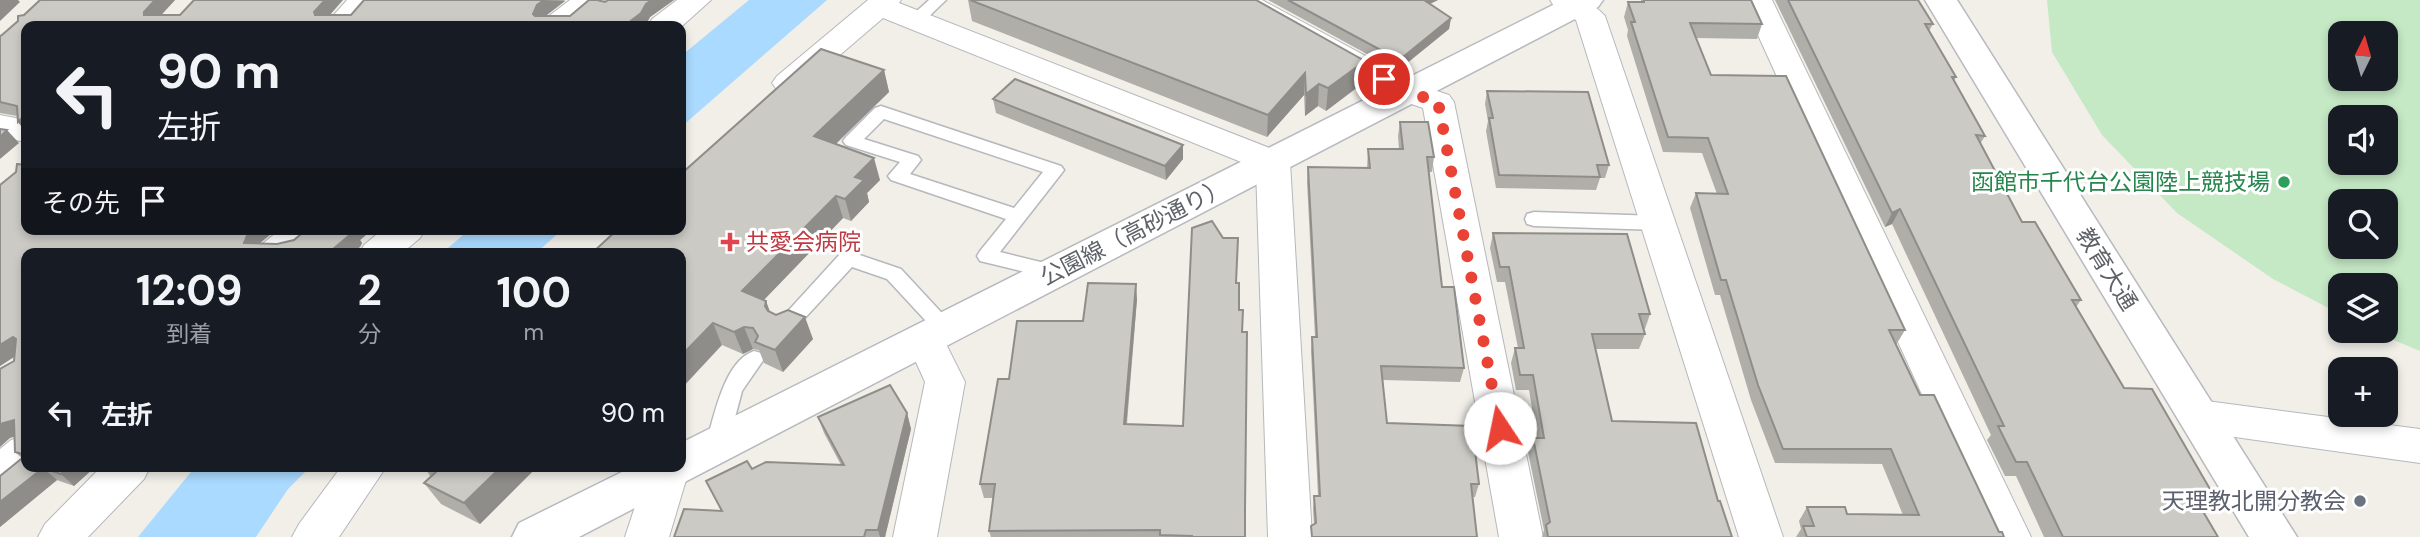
<!DOCTYPE html>
<html lang="ja">
<head>
<meta charset="utf-8">
<style>
  :root { --surface:#171b24; --page:#242831; --text:#f1f3f6; --muted:#9ea1a6 }
  body { margin:0; font-family:"DM Sans","Noto Sans JP",sans-serif; background:var(--page); color:var(--text); height:100vh; display:flex; flex-direction:column; font-size:26px; white-space:nowrap }
  * { box-sizing:border-box; margin:0 }
  p { font-size:23px; color:var(--muted) }
  .icon { flex:none; width:38px; height:38px; fill:none; stroke:currentColor; stroke-width:2; stroke-linecap:round; stroke-linejoin:round }
  .map { position:relative; flex:1; overflow:hidden }
  .side { position:absolute; left:21px; top:248px; width:665px; height:224px; display:flex; flex-direction:column; background:var(--surface); border-radius:14px; box-shadow:0 4px 10px #0003 }
  .side>* { flex:none }
  .banner { position:absolute; left:21px; top:21px; width:665px; height:214px; border-radius:14px; box-shadow:0 4px 10px #0003; background:#171b24; color:var(--text); overflow:hidden }
  .needle { width:46px; rotate:5deg }
  .buttons { position:absolute; left:2328px; top:21px; display:grid; gap:14px }
  .buttons a { display:grid; place-items:center; width:70px; height:70px; border-radius:14px; background:var(--surface); box-shadow:0 4px 10px #0003; font-size:35px }
  .pin { position:absolute; display:grid; place-items:center; width:60px; height:60px; color:#fff; margin:-30px; border:4px solid #fff; border-radius:50%; box-shadow:0 2px 7px #0007 }
  .me { position:absolute; width:77px; margin:-38px; rotate:349deg; stroke-linejoin:round; filter:drop-shadow(0 0 5px #0008) }
  .turn { display:flex; align-items:center; gap:24px; height:147px; padding:0 21px; font-size:32px }
  .turn .icon { width:91px; height:91px; stroke-width:2.5 }
  .turn b { display:block; font-size:49px; line-height:60px }
  .then { display:flex; align-items:center; height:66px; padding:0 21px; background:#0003; gap:14px; font-size:26px }
  .eta { display:flex; justify-content:space-evenly; align-items:center; height:119px; text-align:center }
  .eta b { font-size:42px; font-weight:700; line-height:49px }
  ul { padding:0; list-style:none }
  li { display:flex; align-items:center; gap:21px; height:91px; padding:0 21px }
  li div { flex:1 }
  li b { display:block; font-size:26px }
  li em { font-style:normal }
  .map>svg:first-child { display:block }
  .green { fill:#c5e8c5; fill-rule:evenodd }
  .water { fill:#aadaff }
  .lines { fill:none; stroke-linecap:round; stroke-linejoin:round }
  .lane-casing { stroke:#b5b8bc; stroke-width:3 }
  .street-casing { stroke:#b5b8bc; stroke-width:2 }
  .secondary-casing { stroke:#b6babf; stroke-width:3 }
  .lane { fill:#fff; fill-rule:evenodd }
  .street { fill:#fff; fill-rule:evenodd }
  .secondary { fill:#fff; fill-rule:evenodd }
  .wall { fill:#afaea9 }
  .shaded-wall { fill:#8f8d8a }
  .building { fill:#cccac5; stroke:#8f8d8a; stroke-width:2 }
  .route { stroke:#ea4335; stroke-width:12; stroke-dasharray:0 21.6 }
  .leisure-dot { fill:#2e9e5b; stroke:#fff; stroke-width:2.5 }
  .health-dot { fill:#e0444e; stroke:#fff; stroke-width:2.5 }
  .worship-dot { fill:#6b7280; stroke:#fff; stroke-width:2.5 }
  .labels { text-anchor:middle; stroke-width:6; stroke-linejoin:round; paint-order:stroke }
  .leisure-label { font-size:23px; fill:#27864d; stroke:#fff; text-anchor:end }
  .street-label { font-size:23px; fill:#5f6368; stroke:#fff }
  .health-label { font-size:23px; fill:#be3a42; stroke:#fff; text-anchor:start }
  .worship-label { font-size:23px; fill:#5b616d; stroke:#fff; text-anchor:end }
</style>
</head>
<body>
<div class="map">
<svg width="2420" height="537" viewBox="0 0 2420 537">
  <rect width="100%" height="100%" fill="#f1efe8"/>
  <path class="green" d="M2047,0H2420V351L2372,331H2385V285H2340V314L2273,279L2177,213L2102,135L2052,52ZM2340,33H2385V79H2340ZM2340,117H2385V163H2340ZM2340,201H2385V247H2340Z"/>
  <g class="water">
    <polygon points="749,0 827,0 681,127 681,56"/>
    <polygon points="470,229 563,229 535,254 441,254"/>
    <polygon points="195,467 310,467 288,489 256,537 138,537"/>
  </g>
  <g class="lines">
    <defs>
      <g id="lane">
        <polygon points="929,0 946,0 921,24 909,24 907,21 909,18"/>
        <path d="M881,106L1061,166L1064,170L1061,174L1000,252L1061,267L1064,272L1061,277L1054,279L980,261L977,256L980,251L1006,219L891,180L888,176L900,162L846,145L843,141L846,137L875,108ZM884,119L1043,172L1014,208L910,174L921,160L918,156L864,139Z"/>
        <polygon points="1534,212 1659,216 1666,218 1668,223 1666,228 1659,230 1534,226 1527,224 1525,219 1527,214"/>
        <polygon points="848,251 901,269 952,324 955,329 952,334 945,337 938,334 887,279 852,267 792,332 785,335 778,332 775,327 778,322 841,253"/>
        <path d="M754,351L761,353L764,359L742,391L728,444L725,450L717,453L709,450L706,444C714,417 724,361 754,351Z"/>
      </g>
      <g id="street">
        <polygon points="347,0 379,0 356,26 324,26"/>
        <polygon points="570,0 604,0 575,26 541,26 545,19"/>
        <polygon points="677,0 711,0 681,27 648,26 652,19"/>
        <polygon points="868,0 901,0 899,3 1285,154 1290,162 1312,537 1268,537 1256,168 883,18 799,90 788,93 777,90 772,83 777,76"/>
        <polygon points="1225,0 1262,0 1419,85 1449,95 1454,102 1543,537 1499,537 1423,108 1397,99 1229,6"/>
        <path d="M1550,0C1571,0 1592,0 1605,16L1783,537H1739L1576,20L1554,6Z"/>
        <polygon points="1742,0 1772,0 2031,537 1987,537"/>
        <polygon points="0,115 26,120 26,142 0,137"/>
        <path d="M281,229H323C306,259 286,254 256,254L261,245Z"/>
        <polygon points="383,229 425,229 420,238 401,254 359,254 364,245"/>
        <polygon points="925,325 939,330 965,382 937,537 893,537 925,382 906,340 911,330"/>
        <polygon points="2199,400 2420,429 2420,463 2199,432 2185,428 2179,416 2185,404"/>
        <polygon points="26,435 26,467 37,467 15,485 0,491 0,449 11,440"/>
        <polygon points="681,457 689,470 669,537 625,537 648,467 681,467"/>
        <polygon points="101,467 150,467 144,479 88,537 38,537 45,524"/>
        <polygon points="341,467 386,467 339,537 292,537 299,524"/>
      </g>
      <g id="secondary">
        <polygon points="1563,0 1603,0 1598,7 579,537 512,537 519,523 632,467 681,467 681,443"/>
        <polygon points="1925,0 1957,0 2297,537 2249,537"/>
      </g>
    </defs>
    <use href="#lane" class="lane-casing"/>
    <use href="#street" class="street-casing"/>
    <use href="#secondary" class="secondary-casing"/>
    <use href="#lane" class="lane"/>
    <use href="#street" class="street"/>
    <use href="#secondary" class="secondary"/>
  </g>
  <g class="wall">
    <polygon points="40,0 175,0 161,15 351,15 364,0 564,0 565,1 545,16 570,16 605,2 608,0 674,0 650,17 645,26 26,26 26,132 18,122 17,116 0,113 0,36 2,35"/>
    <polygon points="968,0 1256,0 1363,83 1326,111 1318,106 1305,116 1304,95 1267,137 972,21"/>
    <polygon points="1268,0 1438,0 1430,4 1451,18 1449,29 1401,68 1390,63 1387,65"/>
    <polygon points="1641,0 1751,0 1762,24 1757,39 1696,38 1711,75 1905,330 1896,345 1920,395 1999,532 2004,537 1796,537 1801,529 1799,521 1807,507 1847,514 1903,515 1882,464 1775,463 1751,400 1720,295 1715,295 1690,208 1696,193 1717,194 1702,153 1663,152 1627,36 1628,30 1624,17 1628,2 1641,2"/>
    <polygon points="1775,0 1918,0 1933,24 1929,31 1956,77 1954,81 1985,136 1980,144 2022,222 2081,300 2076,307 2124,388 2214,496 2202,509 2218,537 2044,537 2016,476 2005,476 1987,440 1991,435 1892,224 1885,227"/>
    <polygon points="884,70 889,92 836,144 880,180 867,193 869,202 851,221 843,218 764,300 766,301 770,313 813,339 783,372 764,363 759,350 753,349 743,354 722,345 681,254"/>
    <polygon points="1487,91 1609,165 1605,178 1600,178 1596,190 1496,188 1486,131 1488,121 1485,104"/>
    <polygon points="993,99 1183,159 1166,180 996,113"/>
    <polygon points="1400,122 1434,157 1432,172 1429,172 1442,287 1464,368 1460,382 1383,380 1387,423 1479,484 1475,497 1314,525 1313,509 1314,496 1318,496 1311,351 1312,337 1315,337 1307,182 1308,167 1367,168 1368,149 1399,149 1398,136"/>
    <polygon points="0,185 26,229 277,229 259,243 277,244 294,240 307,229 373,229 360,240 362,243 360,247 26,254 26,467 95,467 74,486 57,480 0,527 0,476 22,458 15,452 14,436 10,438 14,357 0,366"/>
    <polygon points="1493,233 1650,314 1645,329 1643,329 1645,334 1639,349 1595,349 1612,421 1718,501 1732,537 1542,537 1544,530 1528,452 1533,438 1537,438 1529,390 1516,390 1511,363 1515,348 1518,348 1505,282 1497,282 1490,248"/>
    <polygon points="1137,299 1127,424 1183,426 1245,510 1245,537 991,537 989,531 993,498 984,498 980,484 1009,379 1083,321"/>
    <polygon points="907,413 911,429 885,537 674,537 721,511 752,469 841,465 824,433 818,417"/>
    <polygon points="424,467 537,467 480,524 441,504 424,483 431,477"/>
  </g>
  <g class="shaded-wall">
    <polygon points="0,0 18,0 20,2 0,21"/>
    <polygon points="155,0 175,0 153,24 144,15 144,12"/>
    <polygon points="325,0 343,0 322,24 315,15 314,12"/>
    <polygon points="544,0 565,1 543,18 539,26 533,14 537,5"/>
    <polygon points="652,0 674,0 650,17 645,26 624,26 646,4"/>
    <polygon points="1420,0 1438,0 1419,9"/>
    <polygon points="1451,18 1449,29 1401,68 1403,57"/>
    <polygon points="1391,52 1390,63 1387,65 1388,54"/>
    <polygon points="1365,61 1363,83 1326,111 1328,88"/>
    <polygon points="884,70 889,92 821,158 814,136"/>
    <polygon points="1305,73 1304,95 1267,137 1268,115"/>
    <polygon points="1319,84 1318,106 1305,116 1306,94"/>
    <polygon points="26,114 26,132 18,122"/>
    <polygon points="7,130 19,143 0,159 0,137"/>
    <polygon points="1183,145 1183,159 1166,180 1165,166"/>
    <polygon points="874,158 880,180 867,193 869,202 851,221 845,199 855,177"/>
    <polygon points="836,196 843,218 751,313 742,291"/>
    <polygon points="1900,209 1892,224 1885,227 1892,213"/>
    <polygon points="251,229 277,229 259,244 244,243 249,231"/>
    <polygon points="349,229 373,229 360,240 362,243 360,247 351,254 327,254"/>
    <polygon points="1136,284 1137,299 1125,439 1124,424"/>
    <polygon points="766,301 774,323 765,306"/>
    <polygon points="805,317 813,339 783,372 775,350"/>
    <polygon points="713,323 722,345 681,389 681,356"/>
    <polygon points="744,327 753,349 743,354 734,332"/>
    <polygon points="13,337 26,349 0,366 0,345"/>
    <polygon points="907,413 911,429 885,537 880,537 878,530"/>
    <polygon points="14,420 26,433 10,438 0,447 0,424"/>
    <polygon points="68,467 95,467 74,486 61,474"/>
    <polygon points="501,467 537,467 480,524 464,503"/>
    <polygon points="43,468 57,480 0,527 0,502"/>
  </g>
  <g class="building">
    <polygon points="40,0 155,0 144,12 144,15 180,15 194,0 325,0 314,12 315,15 351,15 364,0 544,0 537,5 533,14 535,16 570,16 589,0 597,0 605,2 608,0 652,0 646,4 641,13 624,26 26,26 26,114 18,122 17,106 0,102 0,36 2,35 18,21 18,16 24,15"/>
    <polygon points="970,0 1256,0 1365,61 1328,88 1319,84 1306,94 1305,73 1268,115"/>
    <polygon points="1288,0 1424,0 1451,18 1403,57 1391,52 1388,54"/>
    <polygon points="1644,0 1751,0 1762,24 1690,23 1711,75 1786,76 1905,330 1889,330 1920,395 1934,395 1999,532 2002,532 2004,537 1807,537 1803,526 1814,526 1807,507 1845,507 1847,514 1919,515 1891,449 1783,449 1758,385 1726,280 1721,280 1696,193 1728,194 1708,138 1668,137 1631,22 1635,22 1628,2 1644,2"/>
    <polygon points="1788,0 1918,0 1933,24 1925,24 1956,77 1952,77 1985,136 1976,135 2022,222 2035,222 2081,300 2072,300 2124,388 2152,389 2214,496 2194,496 2218,537 2063,537 2027,462 2016,462 1998,426 2004,426 1900,209 1892,213"/>
    <polygon points="821,49 884,70 814,136 874,158 855,177 864,180 845,199 836,196 742,291 766,301 765,306 768,311 776,315 788,310 805,317 775,350 755,342 758,336 753,328 744,327 734,332 713,323 681,356 681,254 591,254 618,229 681,229 681,174"/>
    <polygon points="1015,79 1183,145 1165,166 993,99"/>
    <polygon points="1487,91 1588,92 1609,165 1597,165 1600,177 1499,175 1489,118 1493,118"/>
    <polygon points="1400,122 1428,122 1434,157 1427,157 1442,287 1454,287 1464,368 1381,366 1387,423 1472,426 1479,484 1471,484 1477,537 1312,537 1311,526 1316,523 1314,496 1320,496 1312,337 1317,337 1308,167 1370,168 1368,149 1403,149"/>
    <polygon points="0,129 7,130 0,137"/>
    <polygon points="17,164 26,165 26,229 251,229 249,231 244,243 277,244 294,240 307,229 350,229 353,230 351,234 327,254 26,254 26,467 68,467 61,474 43,468 0,502 0,476 26,455 15,452 14,420 0,424 0,369 14,361 16,339 13,337 0,345 0,185 16,172"/>
    <polygon points="1212,221 1223,238 1238,238 1236,283 1239,283 1239,310 1243,310 1242,332 1247,332 1245,510 1245,537 1192,537 1192,536 1160,535 1160,530 989,531 995,484 980,484 998,379 1009,379 1017,321 1083,321 1088,283 1136,284 1124,424 1183,426 1192,228"/>
    <polygon points="1493,233 1627,234 1650,314 1639,314 1645,334 1592,334 1612,421 1696,423 1718,501 1720,501 1732,537 1548,537 1546,525 1550,522 1533,438 1544,438 1533,375 1520,375 1515,348 1524,348 1509,267 1500,267"/>
    <polygon points="890,385 907,413 878,530 866,530 864,537 674,537 684,509 722,511 706,481 747,461 752,469 766,462 844,465 818,417"/>
    <polygon points="430,467 501,467 464,503 424,483 437,471"/>
  </g>
  <g class="lines">
    <polyline class="route" points="1384,79 1408,92 1438,102 1500,428"/>
  </g>
  <circle class="leisure-dot" cx="2284" cy="182" r="7"/>
  <path class="health-dot" d="M726.5 231.5h7v7h7v7h-7v7h-7v-7h-7v-7h7z"/>
  <circle class="worship-dot" cx="2360" cy="501" r="7"/>
  <g class="labels">
    <g class="leisure-label">
      <text x="2270" y="190">函館市千代台公園陸上競技場</text>
    </g>
    <g class="street-label">
      <text transform="translate(1134 232) rotate(-27)" y="8">公園線（高砂通り）</text>
      <text transform="translate(2107 269) rotate(58)" y="8">教育大通</text>
    </g>
    <g class="health-label">
      <text x="746" y="250">共愛会病院</text>
    </g>
    <g class="worship-label">
      <text x="2346" y="509">天理教北開分教会</text>
    </g>
  </g>
</svg>
<div class="buttons">
<a><svg class="needle" viewBox="-14 -14 28 28"><path d="M0-13l5 13h-10z" fill="#e53935"/><path d="M0 13l5-13h-10z" fill="#9ea1a6"/></svg></a>
<a><svg class="icon" aria-label="sound" viewBox="0 0 24 24"><path d="M4 9h4l5-4v14l-5-4H4zM17 9q2 3 0 6"/></svg></a>
<a><svg class="icon" aria-label="search" viewBox="0 0 24 24"><circle cx="10" cy="10" r="6"/><path d="M15 15l6 6"/></svg></a>
<a><svg class="icon" aria-label="layers" viewBox="0 0 24 24"><path d="M12 4l9 5-9 5-9-5zM3 14l9 5 9-5"/></svg></a>
<a>+</a>
</div>
<div class="pin" style="left:1384px;top:79px;background:#d93025"><svg class="icon" aria-label="arrive" viewBox="0 0 24 24"><path d="M6 21V4h12l-3 4 3 4H6"/></svg></div>
<svg class="me" style="left:1500px;top:428px" viewBox="-20 -20 40 40"><circle r="19" fill="#fff"/><path d="M0-13L10 11 0 6-10 11z" fill="#ea4335"/></svg>
<div class="banner">
<div class="turn"><svg class="icon" aria-label="left" viewBox="0 0 24 24"><path d="M17 20v-9H6M10 6l-5 5 5 5"/></svg><div><b>90 m</b>左折</div></div>
<div class="then">その先<svg class="icon" aria-label="arrive" viewBox="0 0 24 24"><path d="M6 21V4h12l-3 4 3 4H6"/></svg></div>
</div>
<section class="side">
<div class="eta">
<div><b>12:09</b><p>到着</p></div>
<div><b>2</b><p>分</p></div>
<div><b>100</b><p>m</p></div>
</div>
<ul>
<li><svg class="icon" aria-label="left" viewBox="0 0 24 24"><path d="M17 20v-9H6M10 6l-5 5 5 5"/></svg><div><b>左折</b></div><em>90 m</em></li>
</ul>
</section>
</div>
</body>
</html>
